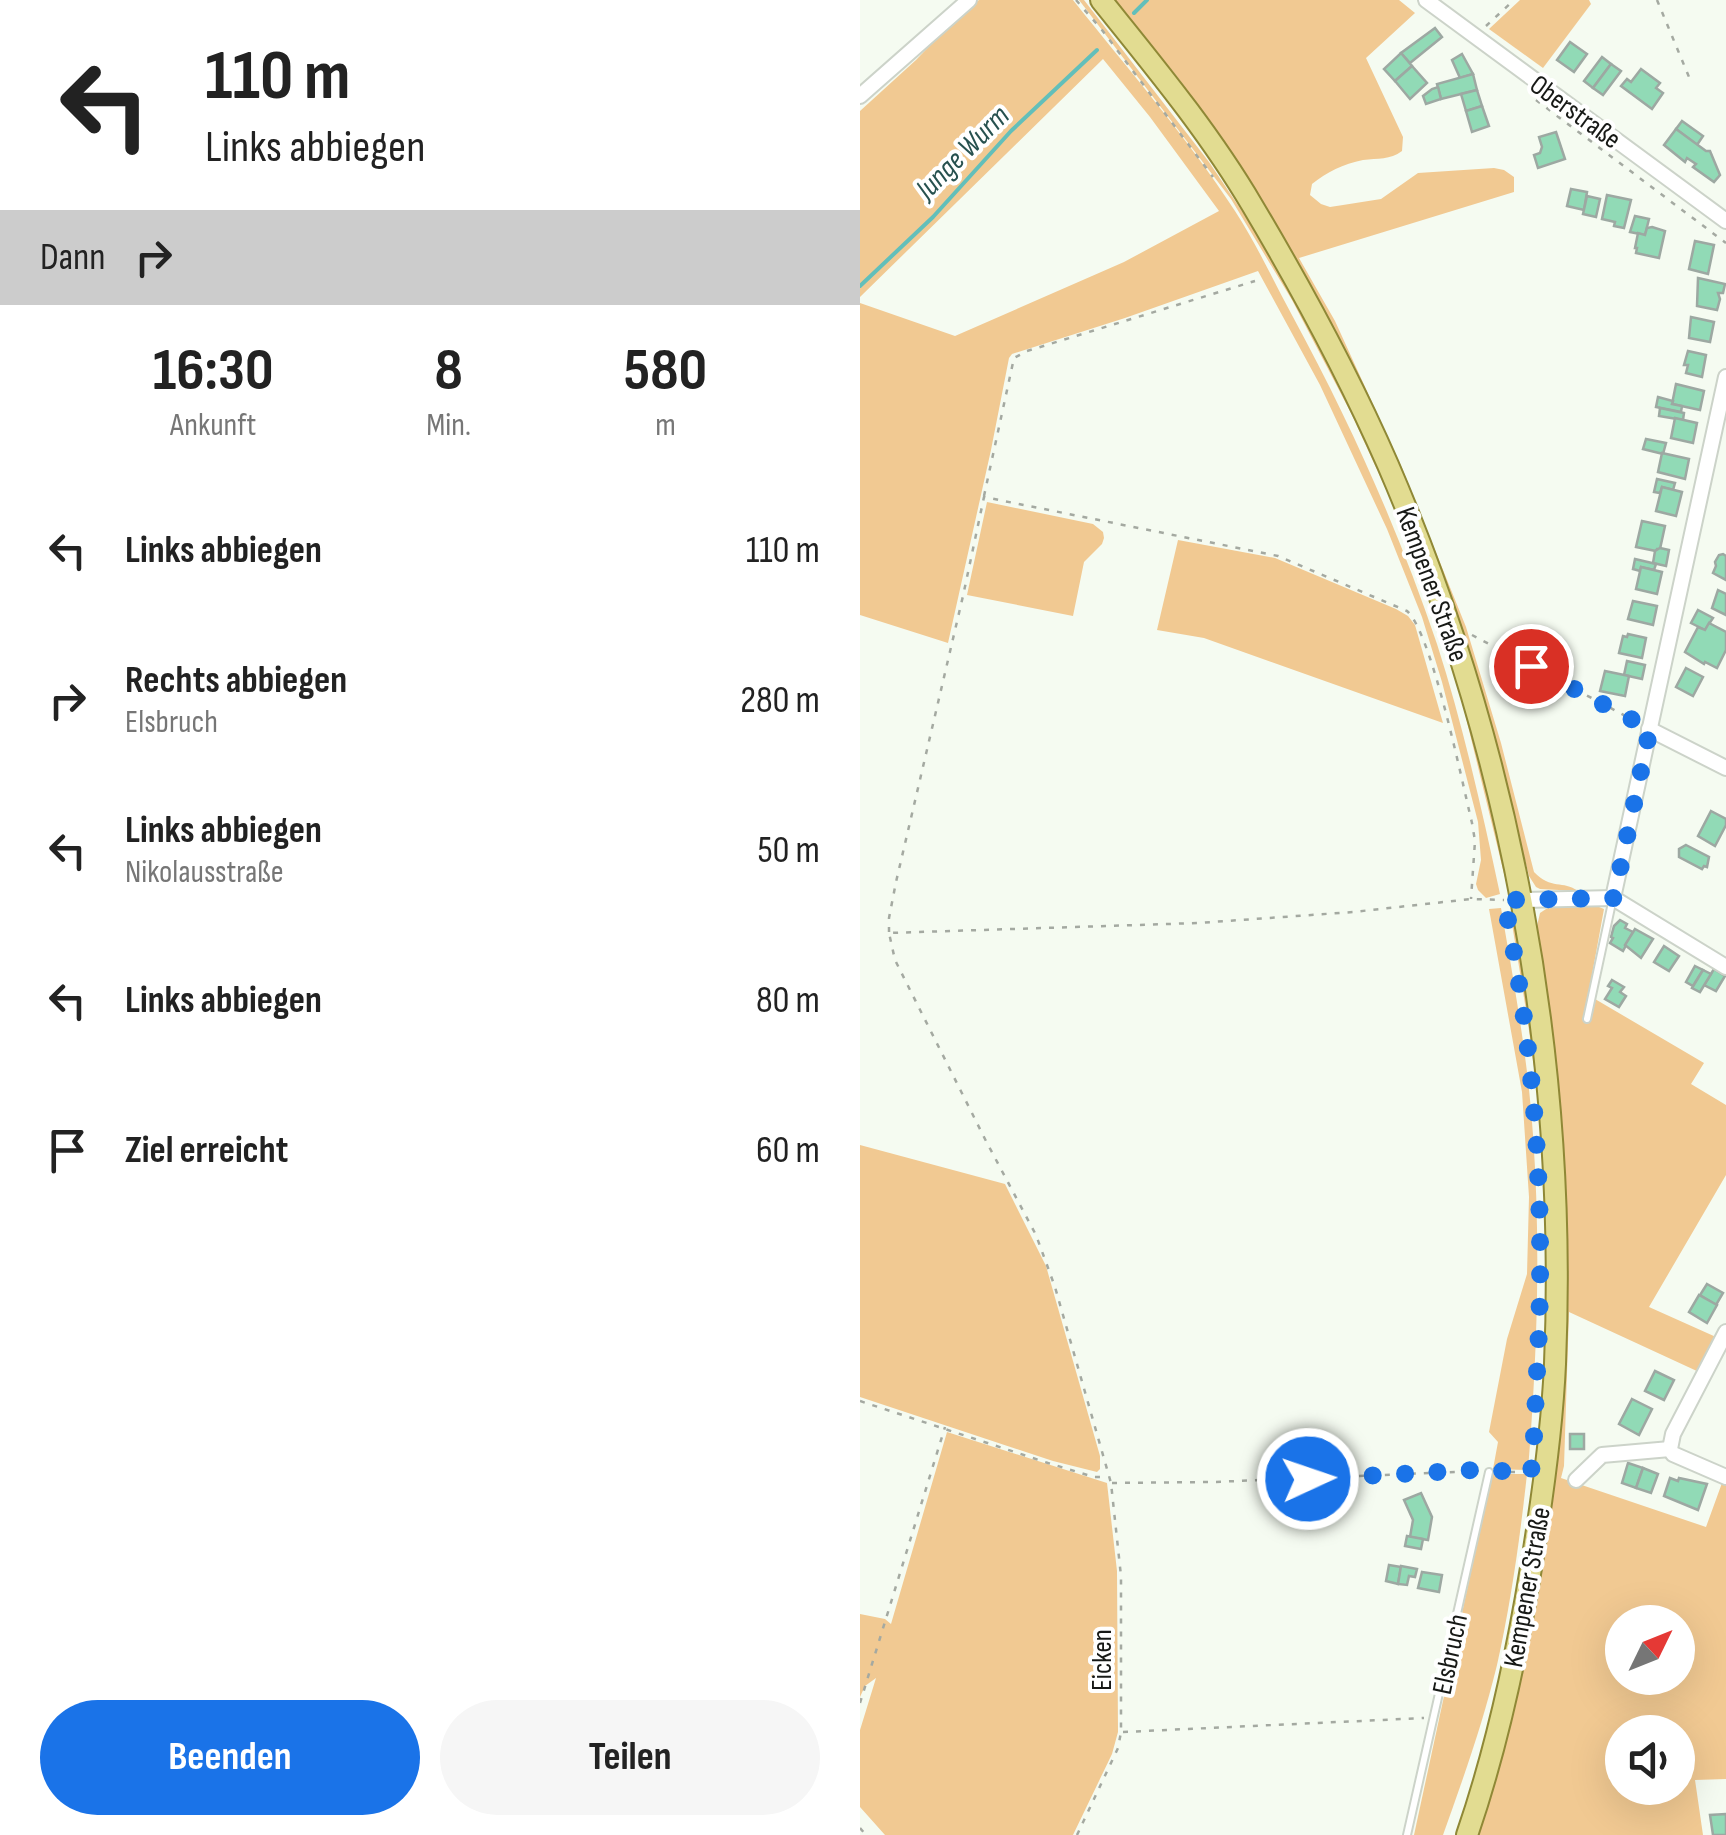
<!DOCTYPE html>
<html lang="de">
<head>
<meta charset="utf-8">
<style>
  :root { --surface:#fff; --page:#f6f6f6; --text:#222; --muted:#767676; --accent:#1a73e8 }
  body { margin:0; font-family:"Sofia Sans Condensed",sans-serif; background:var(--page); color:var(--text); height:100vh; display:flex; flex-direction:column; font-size:38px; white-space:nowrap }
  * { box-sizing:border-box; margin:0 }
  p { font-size:32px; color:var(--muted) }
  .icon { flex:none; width:55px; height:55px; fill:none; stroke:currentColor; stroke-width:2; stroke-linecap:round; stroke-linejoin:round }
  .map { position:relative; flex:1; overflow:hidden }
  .details { display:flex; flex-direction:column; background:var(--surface); width:860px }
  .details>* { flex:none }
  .top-card { background:#fff; color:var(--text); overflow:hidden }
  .needle { width:65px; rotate:47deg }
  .controls { position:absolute; left:745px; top:1605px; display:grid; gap:20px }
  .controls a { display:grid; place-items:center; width:90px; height:90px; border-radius:50%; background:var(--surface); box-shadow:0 10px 40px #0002; font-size:50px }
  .pin { position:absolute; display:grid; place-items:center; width:85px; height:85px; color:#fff; margin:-42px; border:5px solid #fff; border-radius:50%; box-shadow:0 2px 10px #0007 }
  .me { position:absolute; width:110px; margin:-55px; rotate:87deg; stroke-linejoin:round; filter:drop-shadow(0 0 8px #0008) }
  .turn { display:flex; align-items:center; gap:35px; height:210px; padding:0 40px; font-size:45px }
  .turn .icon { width:130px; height:130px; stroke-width:2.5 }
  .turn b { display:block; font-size:70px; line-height:85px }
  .then { display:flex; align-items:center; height:95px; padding:0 40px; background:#0003; gap:20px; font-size:38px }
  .eta { display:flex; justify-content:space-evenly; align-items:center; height:170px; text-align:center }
  .eta b { font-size:60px; font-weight:700; line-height:70px }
  .cta { display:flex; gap:20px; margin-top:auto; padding:20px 40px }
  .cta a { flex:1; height:115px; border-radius:60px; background:var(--accent); color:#fff; font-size:40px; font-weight:700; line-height:115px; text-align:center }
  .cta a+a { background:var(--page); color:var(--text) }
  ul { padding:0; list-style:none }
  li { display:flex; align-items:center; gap:30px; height:150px; padding:0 40px }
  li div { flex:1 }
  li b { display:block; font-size:38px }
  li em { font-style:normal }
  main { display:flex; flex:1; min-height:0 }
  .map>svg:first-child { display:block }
  .green { fill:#f1c992; fill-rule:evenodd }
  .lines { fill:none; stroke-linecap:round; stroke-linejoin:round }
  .stream { stroke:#62bfba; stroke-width:4 }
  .building { fill:#91dab6; stroke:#9da8a2; stroke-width:2.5 }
  .service-casing { stroke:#ccd3c9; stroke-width:10 }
  .minor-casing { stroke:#ccd3c9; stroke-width:18 }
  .primary-casing { stroke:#8f8836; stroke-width:24 }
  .path { stroke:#a4a9a1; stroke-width:2.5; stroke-dasharray:5 8; stroke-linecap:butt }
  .service { stroke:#fff; stroke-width:6 }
  .minor { stroke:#fff; stroke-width:14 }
  .primary { stroke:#e2dc91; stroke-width:20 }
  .route { stroke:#1a73e8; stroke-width:18; stroke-dasharray:0 32.4 }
  .labels { text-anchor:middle; stroke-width:8; stroke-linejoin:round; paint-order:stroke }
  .street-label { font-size:28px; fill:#171916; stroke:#fff }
  .water-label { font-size:30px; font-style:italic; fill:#27514f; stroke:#fff }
</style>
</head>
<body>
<main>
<section class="details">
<div class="top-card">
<div class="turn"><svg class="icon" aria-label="left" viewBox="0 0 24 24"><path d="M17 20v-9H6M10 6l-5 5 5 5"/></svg><div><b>110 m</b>Links abbiegen</div></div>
<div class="then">Dann<svg class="icon" aria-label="right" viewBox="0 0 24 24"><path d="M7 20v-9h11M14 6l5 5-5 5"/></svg></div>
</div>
<div class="eta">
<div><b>16:30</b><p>Ankunft</p></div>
<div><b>8</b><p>Min.</p></div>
<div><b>580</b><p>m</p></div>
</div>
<ul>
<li><svg class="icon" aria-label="left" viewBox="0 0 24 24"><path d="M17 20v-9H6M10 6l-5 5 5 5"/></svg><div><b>Links abbiegen</b></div><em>110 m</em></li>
<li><svg class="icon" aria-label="right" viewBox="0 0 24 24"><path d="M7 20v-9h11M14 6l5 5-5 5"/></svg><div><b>Rechts abbiegen</b><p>Elsbruch</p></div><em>280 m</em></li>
<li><svg class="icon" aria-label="left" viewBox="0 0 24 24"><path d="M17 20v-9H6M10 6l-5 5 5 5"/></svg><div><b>Links abbiegen</b><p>Nikolausstraße</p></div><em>50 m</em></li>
<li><svg class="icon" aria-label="left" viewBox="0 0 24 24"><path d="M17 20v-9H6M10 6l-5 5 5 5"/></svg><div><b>Links abbiegen</b></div><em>80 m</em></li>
<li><svg class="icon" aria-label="arrive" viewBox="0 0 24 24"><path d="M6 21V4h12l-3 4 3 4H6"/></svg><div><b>Ziel erreicht</b></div><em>60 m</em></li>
</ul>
<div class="cta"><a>Beenden</a><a>Teilen</a></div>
</section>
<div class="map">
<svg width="866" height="1835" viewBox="0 0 866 1835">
  <rect width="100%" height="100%" fill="#f5fbf1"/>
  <g class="green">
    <path d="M119,0H213C268,69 327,137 375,211C397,245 414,282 433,317C490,422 539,531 577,644C603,725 622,810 640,894L626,898L618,890L616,884L621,860L618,822L582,682L562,617L527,529L460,385L398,271L265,318L152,354L149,358L131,450L88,643L0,615V303L95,336L264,262L359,211L290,117L243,59L0,297V111L56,60L99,15Z"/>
    <polygon points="219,0 224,0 349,162 390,223 465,352 547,527 608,706 651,888 648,890 597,681 568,594 535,509 491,413 432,300 371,199"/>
    <path d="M255,0H539L555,13L506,58L543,137L542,151C530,160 518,158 503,160C483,164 467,172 452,184L450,195L461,204L470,207L483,205L521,199L558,173L634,168L644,170L654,177V192L439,258L475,321L542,468L606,627L641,743L674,872C691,890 703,880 718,891L680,889L676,887L669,876L637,748L601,640L473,329L444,274L367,150L319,79Z"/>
    <polygon points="660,0 729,0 731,4 683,68 629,29"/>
    <polygon points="127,502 233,524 243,532 244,538 242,544 224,562 213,616 107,595"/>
    <polygon points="318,540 415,558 536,609 548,616 555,625 583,723 344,638 297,630"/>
    <path d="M692,905H734L744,909L724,1019L730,1022L735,999L844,1063L831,1084L866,1105V1175L789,1307L856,1337L839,1372L709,1312L704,1466L701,1478L846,1527L862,1483L866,1484V1779L835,1780L843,1835H618L645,1742L689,1502L692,1053L677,926L680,913ZM762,1622H818V1678H762ZM762,1732H818V1788H762Z"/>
    <path d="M641,908C654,983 668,1059 673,1135C681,1246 677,1359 668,1470L633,1469L638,1442L629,1432L647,1339L667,1274L669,1197L662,1092L629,909Z"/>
    <path d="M650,912L654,913C665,978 678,1042 683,1108C693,1267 690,1435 661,1592C654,1634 642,1676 632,1718C649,1633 665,1549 675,1463C687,1367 688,1264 683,1168C679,1081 664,997 650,912Z"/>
    <polygon points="0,1145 145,1184 186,1266 240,1456 240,1469 237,1472 193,1461 0,1397"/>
    <polygon points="87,1432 247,1483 257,1571 258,1732 252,1754 213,1835 25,1835 0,1807 0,1730 16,1678 5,1686 0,1697 0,1614 25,1619 31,1624"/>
    <path d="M632,1474H667C660,1538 651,1602 637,1665C623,1723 603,1779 583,1835H554Z"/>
  </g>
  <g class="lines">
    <g class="stream">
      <polyline points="274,13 287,0"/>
      <polyline points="0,286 73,217 151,131 237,50"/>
    </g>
  </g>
  <g class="building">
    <polygon points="575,28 582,37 550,63 541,53"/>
    <polygon points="710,42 727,54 714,72 697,60"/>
    <polygon points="541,53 552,66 535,81 524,69"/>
    <polygon points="602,54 613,74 600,78 592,60"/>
    <polygon points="742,57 751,64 733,88 724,81"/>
    <polygon points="751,64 761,71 743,95 733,88"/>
    <polygon points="552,66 567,83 550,99 535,81"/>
    <polygon points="781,69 800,83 796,88 803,93 792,109 761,86 767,79 771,82"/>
    <polygon points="613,74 617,90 581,99 577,84"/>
    <polygon points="578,87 581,99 566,104 563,96 572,89"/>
    <polygon points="617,90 622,106 606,111 601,94"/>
    <polygon points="622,106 629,126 612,132 606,111"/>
    <polygon points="822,121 843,136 837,145 816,129"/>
    <polygon points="816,129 846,151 850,151 860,175 854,182 833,167 836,164 827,158 825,162 804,145"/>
    <polygon points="696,132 705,159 678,168 674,155 680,153 682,147 679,137"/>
    <polygon points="711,189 727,192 724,210 707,206"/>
    <polygon points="747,195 771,200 764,228 754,226 755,222 742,219"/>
    <polygon points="727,196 740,199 736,217 723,214"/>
    <polygon points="775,216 789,219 785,235 770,232"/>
    <polygon points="792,227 805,231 799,258 776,253 777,248 775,248 778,233 785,235 787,228"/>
    <polygon points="835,241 854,245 848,274 829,269"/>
    <polygon points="838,278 865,284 863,293 858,293 860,299 857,310 837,306"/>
    <polygon points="831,317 854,322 850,342 829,338"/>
    <polygon points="828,351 846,355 842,377 826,373 828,365 824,365"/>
    <polygon points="816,384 844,391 840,410 812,404"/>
    <polygon points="798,397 813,401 812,404 822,406 821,412 796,407"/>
    <polygon points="800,408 824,413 823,420 799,416"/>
    <polygon points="815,418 837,423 833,443 811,438"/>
    <polygon points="786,439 806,443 803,454 783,449"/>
    <polygon points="802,453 829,459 825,479 798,472"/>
    <polygon points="797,479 815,483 813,490 802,487 800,493 794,492"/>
    <polygon points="802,487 822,492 816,516 796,511"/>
    <polygon points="782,521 805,526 800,549 797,549 796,551 776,547"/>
    <polygon points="800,548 809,550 806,566 793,563 795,551"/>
    <polygon points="863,554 866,556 866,580 853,573 856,566 855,562 859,555"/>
    <polygon points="775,559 796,564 794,570 781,567 780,571 773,569"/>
    <polygon points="781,567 802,572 797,594 776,589"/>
    <polygon points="858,590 866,594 866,615 852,608"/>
    <polygon points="773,601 797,606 793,625 768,619"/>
    <polygon points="838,610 853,618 845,630 831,623"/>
    <polygon points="849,623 866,632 866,650 857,668 845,662 844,664 825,652 838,627 845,630"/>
    <polygon points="768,634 786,638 782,658 759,653 763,636 767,637"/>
    <polygon points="767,661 785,665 782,679 764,675"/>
    <polygon points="826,668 843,677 833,696 816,687"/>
    <polygon points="745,671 769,676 765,696 740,691"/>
    <polygon points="851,811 866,819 866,825 855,846 838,836"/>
    <polygon points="826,845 849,857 847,867 844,866 842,869 819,857 819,849"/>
    <polygon points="760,920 767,924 765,928 773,932 763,951 750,943 753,938 751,937 754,926"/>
    <polygon points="775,929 793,939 781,958 765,945"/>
    <polygon points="804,946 819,956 809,971 794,962"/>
    <polygon points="835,966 843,970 833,986 826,982"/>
    <polygon points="854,969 865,976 856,991 844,985"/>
    <polygon points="843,970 851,974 840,992 832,988"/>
    <polygon points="752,980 764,987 760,992 766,996 759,1007 745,999 752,988 748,986"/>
    <polygon points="847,1284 863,1293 856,1305 840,1295"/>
    <polygon points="839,1295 857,1305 847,1323 829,1312"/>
    <polygon points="795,1371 814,1380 804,1400 785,1391"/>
    <polygon points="772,1399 792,1409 779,1435 759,1424"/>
    <rect x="710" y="1434" width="14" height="15"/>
    <polygon points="768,1463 783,1468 776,1488 762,1483"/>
    <polygon points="783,1468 798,1474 791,1493 776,1488"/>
    <polygon points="810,1478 818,1481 819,1478 847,1484 838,1510 804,1496"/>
    <polygon points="561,1493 572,1517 568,1540 550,1537 553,1520 544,1500"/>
    <polygon points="547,1536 563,1539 561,1549 545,1546"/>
    <polygon points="529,1565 541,1567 538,1584 526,1581"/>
    <polygon points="541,1566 557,1569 555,1577 549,1576 547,1585 538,1584"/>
    <polygon points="562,1572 582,1575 579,1592 558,1588"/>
    <polygon points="866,1814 866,1835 853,1835 850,1815"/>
  </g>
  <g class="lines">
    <defs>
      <g id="service">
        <polyline points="727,1019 753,898"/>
        <polyline points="547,1835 629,1472"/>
      </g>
      <g id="minor">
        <polyline points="566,0 866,221"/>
        <polyline points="0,96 109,0"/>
        <polyline points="789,729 866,768"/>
        <polyline points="753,898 866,377"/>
        <polyline points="753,898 866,967"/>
        <polyline points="661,900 753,898"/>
        <polyline points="866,1332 813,1434 810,1449 813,1454 866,1477"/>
        <polyline points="716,1480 742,1455 810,1449"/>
      </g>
      <path id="primary" d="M241,0C294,66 349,132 392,205C442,289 489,376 528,465C650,747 708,1057 695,1364C692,1432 682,1501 671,1568C656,1659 637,1748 607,1835"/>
    </defs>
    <use href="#service" class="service-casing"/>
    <use href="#minor" class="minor-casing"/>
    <use href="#primary" class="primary-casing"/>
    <g class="path">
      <polyline points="216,0 242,30 353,177"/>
      <polyline points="797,0 829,77"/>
      <polyline points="626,26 654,0"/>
      <polyline points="676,100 866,243"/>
      <polyline points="124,496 154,358 167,351 395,281"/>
      <polyline points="612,635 779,723"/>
      <path d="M29,932V918L36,882L103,596L124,497L418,556L547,611C572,633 602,782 612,823L615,841L611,899"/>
      <polyline points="0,1401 188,1463 234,1477 246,1477"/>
      <polyline points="637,1472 669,1472"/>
      <polyline points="252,1483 353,1482 619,1471"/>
      <polyline points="0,1703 85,1427"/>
      <polyline points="263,1732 564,1718"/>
      <polyline points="0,1828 6,1835"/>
      <polyline points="217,1835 258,1748 261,1732 261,1576 251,1483 195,1287 176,1235 126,1141 35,960 29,933 338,923 493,912 611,899 644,900"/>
    </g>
    <use href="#service" class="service"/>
    <use href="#minor" class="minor"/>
    <use href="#primary" class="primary"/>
  </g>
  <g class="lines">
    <path class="route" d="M448,1479L613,1470L671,1472C675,1439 675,1405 677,1372C686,1214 676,1055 644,900L754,898L790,729L671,666"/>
  </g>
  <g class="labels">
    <g class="street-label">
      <text transform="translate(716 111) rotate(36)" y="10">Oberstraße</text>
      <text transform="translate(573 584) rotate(70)" y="10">Kempener Straße</text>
      <text transform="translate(666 1587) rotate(-80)" y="10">Kempener Straße</text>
      <text transform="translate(589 1654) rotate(-78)" y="10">Elsbruch</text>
      <text transform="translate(241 1660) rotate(-90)" y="10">Eicken</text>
    </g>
    <g class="water-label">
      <text transform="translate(102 152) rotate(-45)" y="10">Junge Wurm</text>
    </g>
  </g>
</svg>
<div class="controls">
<a><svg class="needle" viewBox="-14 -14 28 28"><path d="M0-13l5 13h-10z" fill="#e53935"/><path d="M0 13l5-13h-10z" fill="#767676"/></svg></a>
<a><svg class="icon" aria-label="sound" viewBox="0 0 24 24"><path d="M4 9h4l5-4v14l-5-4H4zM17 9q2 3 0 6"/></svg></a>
</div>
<div class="pin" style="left:671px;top:666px;background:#d93025"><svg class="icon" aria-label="arrive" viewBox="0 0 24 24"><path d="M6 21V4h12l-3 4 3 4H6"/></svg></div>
<svg class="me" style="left:448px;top:1479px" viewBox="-20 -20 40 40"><circle r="17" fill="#1a73e8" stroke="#fff" stroke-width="3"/><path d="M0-11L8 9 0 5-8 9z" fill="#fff"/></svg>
</div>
</main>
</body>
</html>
